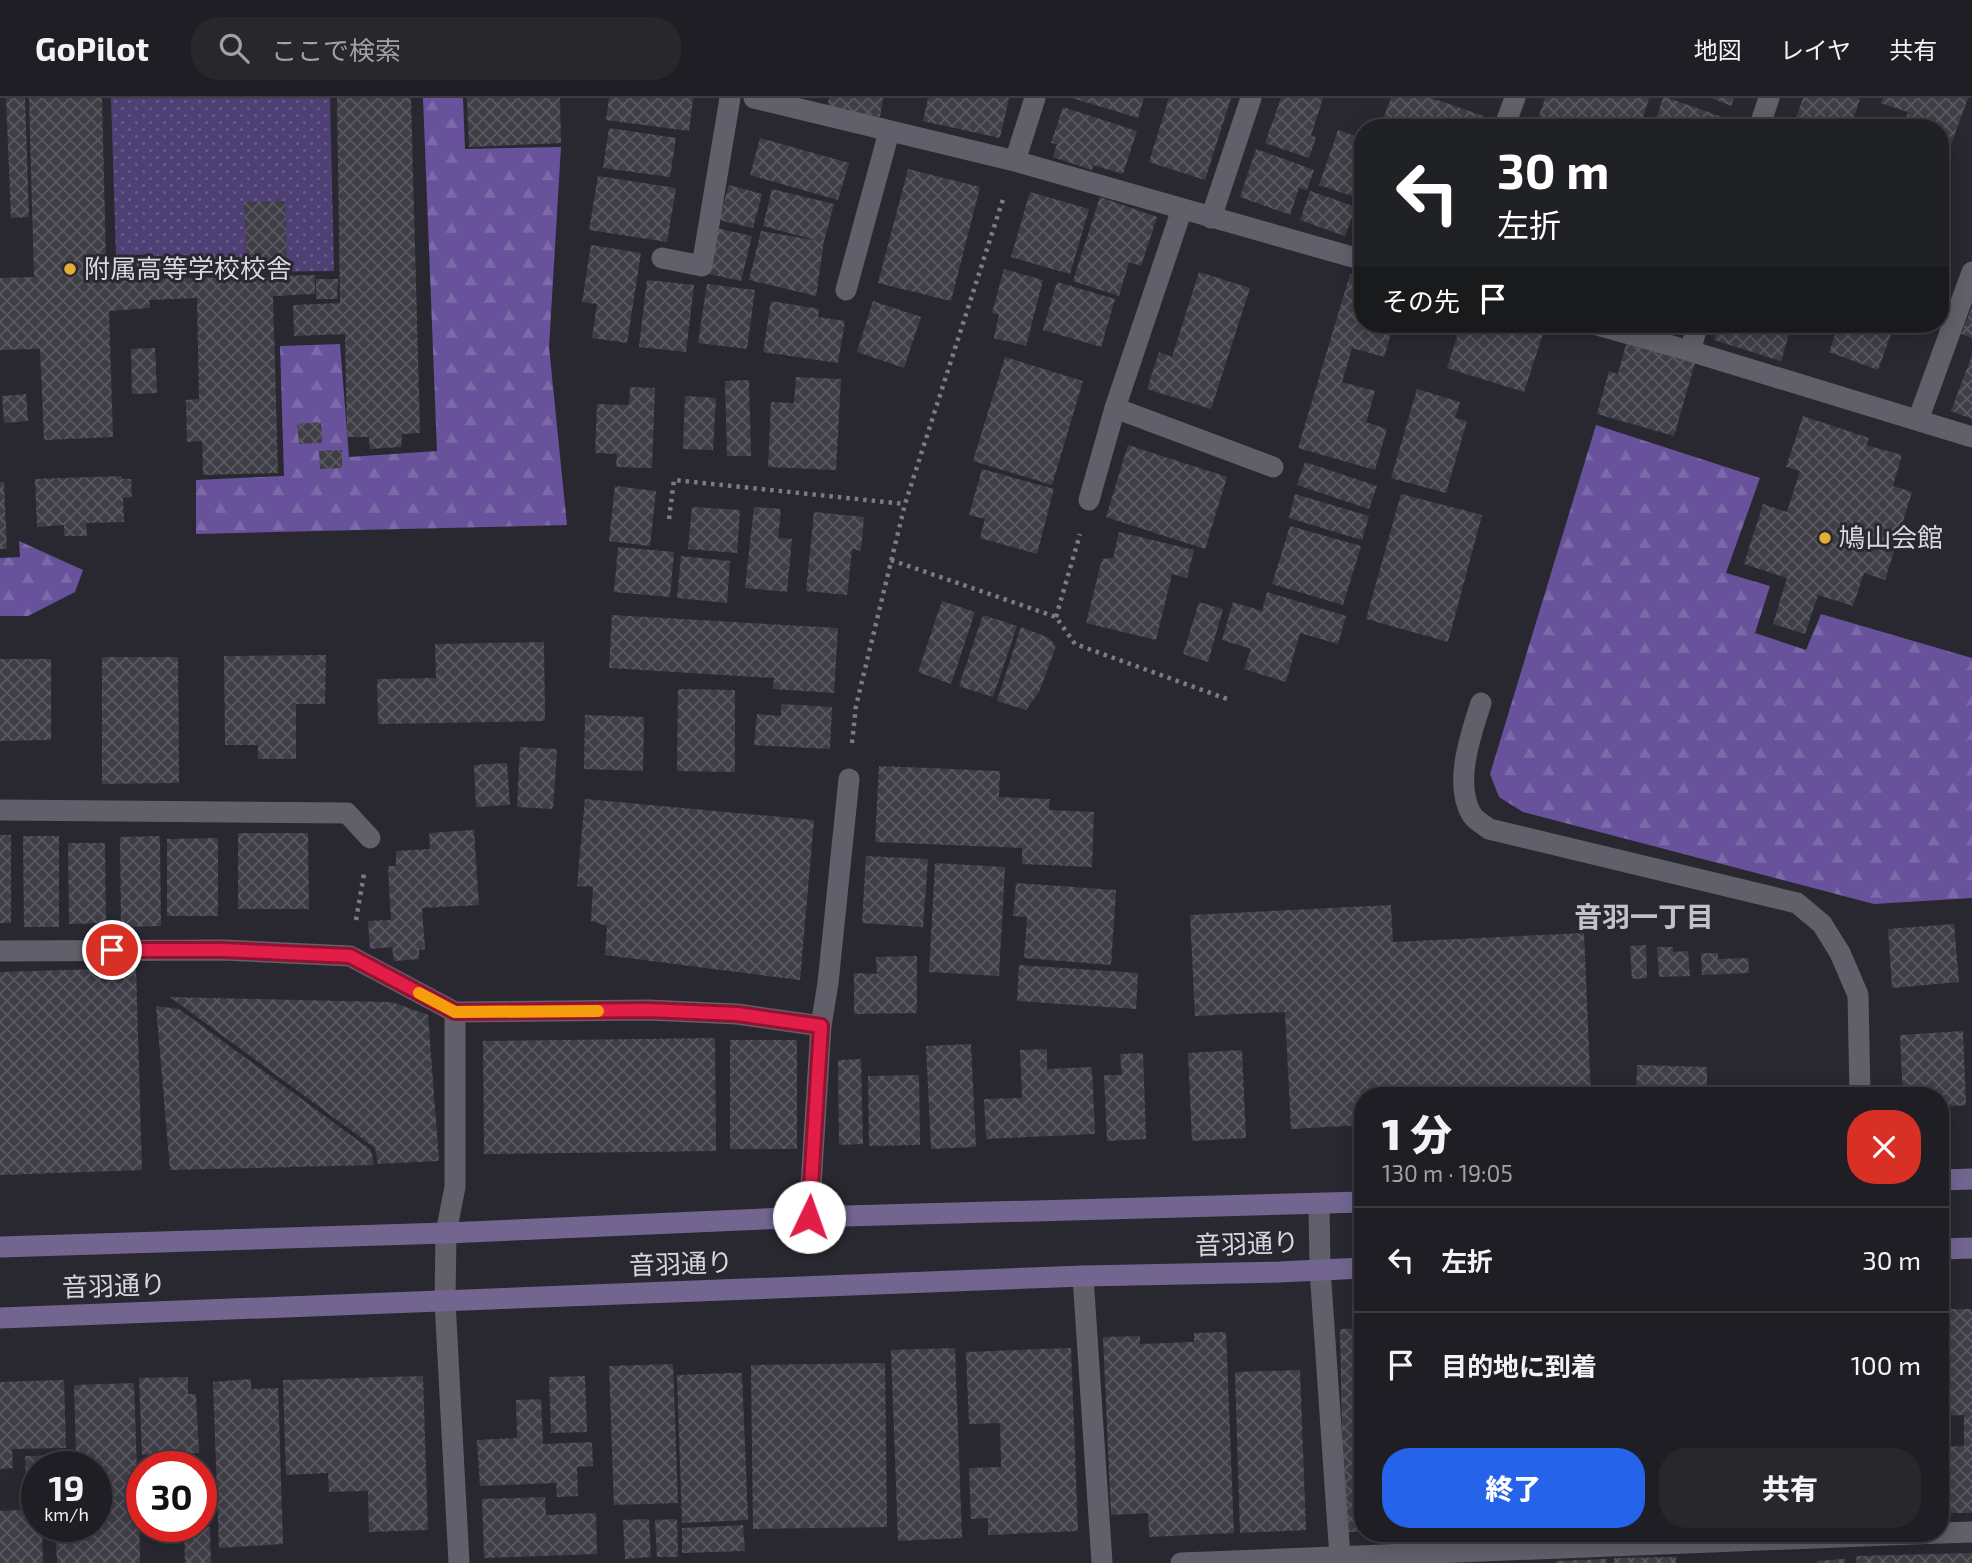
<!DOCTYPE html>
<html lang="ja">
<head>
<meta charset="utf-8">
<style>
  :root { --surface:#1f1e24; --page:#27272c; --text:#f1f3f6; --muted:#a1a2a6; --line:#3c3c41; --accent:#2563eb }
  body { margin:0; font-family:"Exo 2","Noto Sans JP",sans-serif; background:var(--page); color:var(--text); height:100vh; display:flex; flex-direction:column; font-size:26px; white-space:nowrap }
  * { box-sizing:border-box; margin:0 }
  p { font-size:23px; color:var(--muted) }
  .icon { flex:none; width:38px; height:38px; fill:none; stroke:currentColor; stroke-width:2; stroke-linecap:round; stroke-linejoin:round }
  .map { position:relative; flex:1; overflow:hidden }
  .sheet { position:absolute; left:1354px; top:989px; width:595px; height:455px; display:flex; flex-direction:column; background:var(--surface); border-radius:28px; box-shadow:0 4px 18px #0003,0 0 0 2px var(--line) }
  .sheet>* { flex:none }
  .hud { position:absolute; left:1354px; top:21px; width:595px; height:214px; border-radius:28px; box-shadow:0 4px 18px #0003,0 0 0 2px var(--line); background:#202124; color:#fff; overflow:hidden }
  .speed { position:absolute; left:21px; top:1353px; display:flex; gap:14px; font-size:35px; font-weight:700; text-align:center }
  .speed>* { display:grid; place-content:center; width:91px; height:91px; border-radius:50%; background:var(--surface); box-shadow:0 4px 18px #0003,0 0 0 2px var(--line); line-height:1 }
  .speed small { font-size:18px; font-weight:400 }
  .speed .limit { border:10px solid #d22; background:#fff; color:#111 }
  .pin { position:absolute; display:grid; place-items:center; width:60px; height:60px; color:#fff; margin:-30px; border:4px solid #fff; border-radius:50%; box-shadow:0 2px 7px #0007 }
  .me { position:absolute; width:77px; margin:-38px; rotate:3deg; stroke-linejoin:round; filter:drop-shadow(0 0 5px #0008) }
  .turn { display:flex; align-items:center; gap:24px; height:147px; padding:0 28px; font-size:32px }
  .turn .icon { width:91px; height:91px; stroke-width:2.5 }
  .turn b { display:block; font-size:49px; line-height:60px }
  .then { display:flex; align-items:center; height:66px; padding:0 28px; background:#0003; gap:14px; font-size:26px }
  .round { display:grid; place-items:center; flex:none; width:74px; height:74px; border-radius:28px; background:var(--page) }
  .headline { display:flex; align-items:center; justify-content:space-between; height:119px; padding:0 28px }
  h1 { font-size:42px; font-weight:800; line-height:52px }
  .primary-button { display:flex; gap:14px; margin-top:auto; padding:14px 28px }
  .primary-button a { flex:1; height:80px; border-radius:28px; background:var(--accent); color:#fff; font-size:28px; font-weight:800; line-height:80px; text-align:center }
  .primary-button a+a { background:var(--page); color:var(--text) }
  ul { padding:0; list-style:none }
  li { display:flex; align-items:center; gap:21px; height:105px; padding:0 28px; border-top:2px solid var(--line) }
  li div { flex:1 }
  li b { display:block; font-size:26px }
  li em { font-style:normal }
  header { display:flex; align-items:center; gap:42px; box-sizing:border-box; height:98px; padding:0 35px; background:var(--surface); border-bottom:2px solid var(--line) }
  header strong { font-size:33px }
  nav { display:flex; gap:38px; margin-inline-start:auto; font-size:24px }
  .search { width:490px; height:63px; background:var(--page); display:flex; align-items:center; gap:18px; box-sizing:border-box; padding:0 24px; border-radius:28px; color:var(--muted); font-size:26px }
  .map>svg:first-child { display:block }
  .forest { fill:url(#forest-firs) }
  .garden { fill:url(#garden-dots) }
  .building { fill:url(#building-cross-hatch) }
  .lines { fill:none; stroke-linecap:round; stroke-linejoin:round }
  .path { stroke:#7c7b82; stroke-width:4.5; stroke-dasharray:3.5 5; stroke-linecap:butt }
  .service { stroke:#615f69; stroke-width:21 }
  .minor { stroke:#615f69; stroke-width:21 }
  .secondary { stroke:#726691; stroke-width:21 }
  .route-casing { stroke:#92132f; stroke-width:18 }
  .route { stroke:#e11d48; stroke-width:12 }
  .slow { stroke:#f59e0b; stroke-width:12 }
  .poi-dot { fill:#e2af34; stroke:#292830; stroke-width:2.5 }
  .labels { text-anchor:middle; stroke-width:6; stroke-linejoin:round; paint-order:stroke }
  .poi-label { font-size:26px; fill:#d8d7dd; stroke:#292830; text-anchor:start }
  .street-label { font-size:26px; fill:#d8d7dd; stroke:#292830 }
  .neighbourhood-label { font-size:28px; font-weight:bold; fill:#c3c1cc; stroke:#292830 }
</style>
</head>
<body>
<header>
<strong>GoPilot</strong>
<div class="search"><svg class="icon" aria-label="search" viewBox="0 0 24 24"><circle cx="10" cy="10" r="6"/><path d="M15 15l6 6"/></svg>ここで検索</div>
<nav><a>地図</a><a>レイヤ</a><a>共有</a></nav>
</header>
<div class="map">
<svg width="1972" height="1465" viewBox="0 0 1972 1465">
  <defs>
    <pattern id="forest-firs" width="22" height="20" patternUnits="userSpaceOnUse" patternTransform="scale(1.75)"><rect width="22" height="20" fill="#67529b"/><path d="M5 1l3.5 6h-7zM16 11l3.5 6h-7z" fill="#7c6aa8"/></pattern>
    <pattern id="garden-dots" width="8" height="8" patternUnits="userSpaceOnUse" patternTransform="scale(1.75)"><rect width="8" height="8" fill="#4e4074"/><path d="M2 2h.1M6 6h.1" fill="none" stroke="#675b87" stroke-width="1.8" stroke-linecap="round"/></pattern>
    <pattern id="building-cross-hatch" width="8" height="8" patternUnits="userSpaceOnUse" patternTransform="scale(1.75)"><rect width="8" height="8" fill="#3f3d46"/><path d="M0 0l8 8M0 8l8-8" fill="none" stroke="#5a5860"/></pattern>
  </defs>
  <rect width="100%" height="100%" fill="#292830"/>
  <g class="forest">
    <polygon points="423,0 463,0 465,51 561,49 549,249 567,427 196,436 196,382 284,378 280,248 340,246 349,359 437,353"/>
    <polygon points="1596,327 1760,380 1726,475 1770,488 1755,535 1806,552 1821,516 1972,560 1972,800 1874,806 1523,714 1499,699 1490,676"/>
    <polygon points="19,443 83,472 75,494 28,518 0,518 0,460 20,459"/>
  </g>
  <polygon class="garden" points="111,0 330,0 334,173 155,175 153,156 116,158"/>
  <g class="building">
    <polygon points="6,0 25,0 29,119 11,120"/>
    <polygon points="29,0 102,0 106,163 147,160 149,181 315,177 315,196 273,198 278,375 203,377 202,343 187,344 186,302 199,301 197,200 149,202 150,210 109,213 113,339 44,342 40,251 0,252 0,180 34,179"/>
    <polygon points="337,0 411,0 420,335 402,336 401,349 370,351 369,339 347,339 345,236 294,238 293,207 340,205"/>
    <polygon points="467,0 560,0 561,45 469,49"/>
    <polygon points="609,0 693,0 689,33 606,22"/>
    <polygon points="829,0 883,0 880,19 827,9"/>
    <polygon points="928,0 1009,0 1000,40 923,23"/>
    <polygon points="1072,0 1144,0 1138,20"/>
    <polygon points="1169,0 1231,0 1205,82 1149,64"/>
    <polygon points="1281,0 1323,0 1311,38 1316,39 1309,60 1265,45"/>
    <polygon points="1391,0 1431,0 1484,18 1480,30 1398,30 1382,24"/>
    <polygon points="1545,0 1649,0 1642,23 1650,26 1649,30 1564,30 1538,21"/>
    <polygon points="1663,0 1668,0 1740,25 1739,30 1653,30"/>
    <polygon points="1712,0 1734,0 1731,8"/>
    <polygon points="1803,0 1857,0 1860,1 1850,30 1817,30 1795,23"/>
    <polygon points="1883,0 1968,0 1941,74 1941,30 1902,30 1908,14 1881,5"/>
    <polygon points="1063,9 1137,33 1123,76 1093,67 1092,72 1053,59 1057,46 1051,45"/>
    <polygon points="609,30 676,40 670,79 603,70"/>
    <polygon points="1338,32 1363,41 1363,65 1352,98 1319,87"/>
    <polygon points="760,40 849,65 838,102 750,77"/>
    <polygon points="1256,51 1314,72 1307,92 1299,90 1290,117 1240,99"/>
    <polygon points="908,71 980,89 951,203 878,185"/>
    <polygon points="598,78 676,90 667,144 589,132"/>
    <polygon points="729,87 762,96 753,130 719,122"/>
    <polygon points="772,91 834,106 824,143 816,198 749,182 761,133 819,143 763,128"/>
    <polygon points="1310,93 1356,109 1345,138 1300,122"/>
    <polygon points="1030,94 1089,111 1070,176 1011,159"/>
    <polygon points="1100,99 1157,119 1141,168 1129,164 1119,198 1073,183"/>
    <polygon points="285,103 287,160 247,163 244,104"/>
    <polygon points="1363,118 1363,139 1356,136"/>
    <polygon points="716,130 752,138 741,183 705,175"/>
    <polygon points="591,147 641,155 627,245 592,240 597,206 582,204"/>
    <polygon points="1004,171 1043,182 1026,248 994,240 999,217 992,215"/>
    <polygon points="1199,174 1250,190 1211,311 1147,291 1159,254 1172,259"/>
    <polygon points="1350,176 1363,180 1363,226 1394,226 1384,259 1352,250 1342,284 1375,293 1366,324 1387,331 1375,372 1298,350"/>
    <polygon points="316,181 338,181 337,201 316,201"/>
    <polygon points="647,182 694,187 686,254 639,249"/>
    <polygon points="1057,184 1115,201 1101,249 1043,232"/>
    <polygon points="707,186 755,192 747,251 698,245"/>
    <polygon points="771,203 819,211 818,219 845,223 838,265 763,254"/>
    <polygon points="873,203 921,219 904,270 857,254"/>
    <polygon points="1972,209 1972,240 1961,236"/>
    <polygon points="1461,226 1521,226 1544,233 1524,294 1447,270"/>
    <polygon points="1719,226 1792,226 1781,263 1714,242"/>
    <polygon points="1839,226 1895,226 1878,272 1829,254"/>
    <polygon points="1626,246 1695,265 1674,338 1597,316 1609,273 1618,276"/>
    <polygon points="155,250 157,295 132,296 131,251"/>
    <polygon points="1972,257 1972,321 1951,313"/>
    <polygon points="1005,259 1083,283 1052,387 973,363"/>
    <polygon points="796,279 841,281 836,372 768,369 771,304 794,305"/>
    <polygon points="749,282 751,358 727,358 725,283"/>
    <polygon points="630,289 655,290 652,370 616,369 617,356 595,355 597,306 629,307"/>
    <polygon points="1417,291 1460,304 1455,320 1467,323 1446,395 1391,380"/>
    <polygon points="26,296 28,323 4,325 2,298"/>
    <polygon points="685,298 716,300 713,352 683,351"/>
    <polygon points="1803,318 1869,340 1866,347 1902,357 1893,388 1912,394 1885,482 1864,475 1853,508 1818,497 1805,536 1773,526 1787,480 1744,466 1763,406 1787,414 1800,373 1786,369"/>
    <polygon points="321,324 322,345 299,346 297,326"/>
    <polygon points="1128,347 1227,379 1205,451 1106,419"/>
    <polygon points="342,352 342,370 320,371 319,353"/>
    <polygon points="1305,364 1377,388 1369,411 1297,387"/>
    <polygon points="982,371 1054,391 1037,456 980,440 985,421 969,417"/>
    <polygon points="122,378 122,381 131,381 132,399 123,400 124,424 86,425 87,438 64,438 64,427 37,429 35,381"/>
    <polygon points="0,384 4,384 7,451 0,451"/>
    <polygon points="615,388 656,393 650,448 609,443"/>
    <polygon points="1295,396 1369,418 1362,442 1289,420"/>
    <polygon points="1401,396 1482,417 1448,544 1366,521"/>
    <polygon points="692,409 740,412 737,455 688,451"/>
    <polygon points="754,409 781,411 778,440 792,441 787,494 745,490"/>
    <polygon points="814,414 864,419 861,453 852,451 847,497 806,493"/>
    <polygon points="1290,428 1361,448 1343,507 1272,486"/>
    <polygon points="1119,434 1194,452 1187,480 1172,476 1156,542 1086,525 1102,461 1113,460"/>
    <polygon points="618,449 674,454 670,499 614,494"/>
    <polygon points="681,458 730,463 727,505 677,500"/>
    <polygon points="1267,494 1346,518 1338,546 1300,535 1286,584 1244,571 1251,551 1222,542 1233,504 1262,513"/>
    <polygon points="942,503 975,514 951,586 918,574"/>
    <polygon points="1199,504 1223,511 1208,564 1183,556"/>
    <polygon points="612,517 838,530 834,595 773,591 774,580 609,570"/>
    <polygon points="983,517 1017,528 993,599 959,588"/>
    <polygon points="1021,529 1049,540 1056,548 1039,594 1026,612 997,603"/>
    <polygon points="544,544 545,623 378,626 377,581 436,580 435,546"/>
    <polygon points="326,557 325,606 296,606 296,661 258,661 258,647 225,647 224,558"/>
    <polygon points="102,559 178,559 179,685 102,686"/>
    <polygon points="0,561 51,561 51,642 0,643"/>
    <polygon points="678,591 735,592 735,674 677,673"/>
    <polygon points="781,606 832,609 830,651 754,647 757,616 781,618"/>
    <polygon points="585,617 644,619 643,673 584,671"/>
    <polygon points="520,649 557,651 553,711 517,709"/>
    <polygon points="507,665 510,707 476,709 474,667"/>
    <polygon points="879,668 1000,673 999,699 1050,701 1049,712 1094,714 1092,769 1022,766 1022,750 875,744"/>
    <polygon points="585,701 814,722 800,882 605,857 607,828 591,823 593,789 577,788"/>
    <polygon points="474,732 479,807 422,810 425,851 419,852 419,861 394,863 392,849 370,851 368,823 391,822 388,768 396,768 396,753 430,751 429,735"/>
    <polygon points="238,735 308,735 309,811 238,811"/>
    <rect x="0" y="737" width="11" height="88"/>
    <polygon points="23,738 59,738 59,829 24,829"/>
    <polygon points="160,738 161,828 121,829 120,739"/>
    <polygon points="218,740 218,818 167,818 167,741"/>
    <polygon points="68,745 105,745 106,825 69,826"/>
    <polygon points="866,758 928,761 923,829 862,825"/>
    <polygon points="935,765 1005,769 999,878 929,874"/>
    <polygon points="1016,785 1116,792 1111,867 1024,860 1027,819 1013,818"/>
    <polygon points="1391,807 1393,844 1584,835 1591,998 1363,998 1363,1027 1291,1031 1285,914 1195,918 1190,817"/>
    <polygon points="1954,826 1959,884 1892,890 1888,831"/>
    <polygon points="1646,847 1647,880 1632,881 1630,848"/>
    <polygon points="1657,849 1673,849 1673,854 1688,853 1690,878 1659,879"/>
    <polygon points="1701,855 1718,855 1718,861 1748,860 1749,875 1702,877"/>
    <polygon points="917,858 917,915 854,916 854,875 877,876 876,859"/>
    <polygon points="1019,867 1138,875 1136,911 1017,903"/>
    <polygon points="136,870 142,1072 0,1077 0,874"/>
    <polygon points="170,899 392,904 428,917 439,1063 378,1066 375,1050"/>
    <polygon points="156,908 179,911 371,1052 374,1067 170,1072"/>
    <polygon points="1963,933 1966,1007 1941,1009 1941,998 1903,998 1900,937"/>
    <polygon points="715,940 716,1053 484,1056 483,943"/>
    <rect x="730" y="942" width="67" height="109"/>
    <polygon points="971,946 976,1049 931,1051 926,948"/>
    <polygon points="1047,951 1047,971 1092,969 1095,1036 986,1041 984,1001 1022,1000 1020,952"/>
    <polygon points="1242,952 1246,1040 1192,1043 1188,955"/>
    <polygon points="1143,955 1146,1041 1107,1043 1104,977 1122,977 1120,956"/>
    <polygon points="861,961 863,1046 839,1047 838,962"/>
    <polygon points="1637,967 1707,969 1707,998 1636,998"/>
    <polygon points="919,977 920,1047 869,1048 868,978"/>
    <polygon points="1941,1211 1972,1211 1972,1415 1941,1415 1941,1349 1964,1348 1964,1317 1941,1318"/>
    <polygon points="1363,1230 1363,1434 1344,1434 1340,1231"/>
    <polygon points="1226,1234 1234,1435 1149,1439 1148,1415 1111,1417 1103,1239 1140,1238 1140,1246 1194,1244 1194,1235"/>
    <polygon points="955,1250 962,1440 898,1443 891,1252"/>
    <polygon points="1071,1250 1078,1433 988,1437 988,1420 971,1421 969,1370 1001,1369 1000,1325 969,1326 966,1254"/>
    <polygon points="885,1265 887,1429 753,1431 751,1267"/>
    <polygon points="673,1266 678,1405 614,1407 609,1268"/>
    <polygon points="1300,1272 1306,1432 1240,1435 1235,1274"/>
    <polygon points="730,1275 742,1275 748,1422 682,1425 677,1277"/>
    <polygon points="423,1278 428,1432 369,1434 368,1393 329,1394 328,1375 286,1377 283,1282"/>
    <polygon points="585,1278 587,1334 551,1335 549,1279"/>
    <polygon points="188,1279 188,1296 196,1296 199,1355 142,1357 139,1280"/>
    <polygon points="251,1281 251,1291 278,1290 283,1446 219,1450 213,1284"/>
    <polygon points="64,1282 66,1350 12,1351 13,1370 0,1371 0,1284"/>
    <polygon points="134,1285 137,1373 142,1373 142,1413 139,1413 140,1465 57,1465 55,1428 96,1428 96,1368 37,1368 37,1399 27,1400 25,1358 76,1357 74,1287"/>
    <polygon points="541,1301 543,1346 592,1344 593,1368 577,1369 578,1398 557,1399 556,1385 480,1388 477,1342 517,1340 516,1302"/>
    <polygon points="545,1399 546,1417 596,1415 597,1456 484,1460 482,1401"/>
    <polygon points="37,1411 37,1428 42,1428 43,1465 0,1465 0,1413"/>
    <polygon points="649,1421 651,1459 625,1461 623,1422"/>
    <polygon points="677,1421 678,1459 657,1459 655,1422"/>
    <polygon points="743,1427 745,1453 682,1455 682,1430"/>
    <polygon points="210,1429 211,1465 185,1465 184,1430"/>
    <polygon points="1972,1455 1972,1465 1857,1465 1856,1458"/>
    <polygon points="1676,1459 1676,1465 1614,1465 1614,1460"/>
    <polygon points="1607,1461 1607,1465 1556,1465 1556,1463"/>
    <polygon points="1845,1461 1845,1465 1817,1465 1817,1463"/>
  </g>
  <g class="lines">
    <g class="path">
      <polyline points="669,421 674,382 905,406"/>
      <polyline points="891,462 1056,519 1075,546 1227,601"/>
      <polyline points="1056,519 1080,436"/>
      <polyline points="852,645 856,608 905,406 1004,98"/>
      <polyline points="356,822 364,776"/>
    </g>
    <g class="service">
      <polyline points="754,0 1015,63"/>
      <polyline points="1211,120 1251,0"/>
      <polyline points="662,160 702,168 730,0"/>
      <polyline points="846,192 889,34"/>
      <polyline points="1115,310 1273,369"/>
      <polyline points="1918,322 1972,174"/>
      <polyline points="1089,402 1115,310 1182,111"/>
      <path d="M1481,605C1471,636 1453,686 1472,717C1475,722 1484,727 1489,731L1797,805L1822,826L1840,855L1858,897L1860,998"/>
      <polyline points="0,712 347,715 370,740"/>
      <polyline points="0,853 223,852 350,858 455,914 648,912 737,916 821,928"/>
      <polyline points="446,1135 455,1089 455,914"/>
    </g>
    <g class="minor">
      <polyline points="1035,0 1015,63 1363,162"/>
      <polyline points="1504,30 1515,0"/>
      <polyline points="1759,30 1769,0"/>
      <polyline points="1593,226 1690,253 1972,339"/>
      <polyline points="1690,253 1698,226"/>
      <polyline points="1319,1106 1320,1171 1340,1459"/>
      <polyline points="809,1119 821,928 828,885 849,681"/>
      <polyline points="446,1135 445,1203 459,1465"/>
      <polyline points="1083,1178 1102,1465"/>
      <polyline points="1941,1435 1972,1434"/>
      <polyline points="1181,1465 1939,1435"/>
    </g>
    <g class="secondary">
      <polyline points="1941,1082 1972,1081"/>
      <polyline points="0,1149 446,1135 809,1119 1363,1104"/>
      <polyline points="1941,1151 1972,1150"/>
      <polyline points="0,1220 1083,1178 1279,1174 1363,1170"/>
    </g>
  </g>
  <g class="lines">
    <defs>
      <polyline id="route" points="112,852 223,852 350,858 455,914 648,912 737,916 821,928 809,1119"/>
    </defs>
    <use href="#route" class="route-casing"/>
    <use href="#route" class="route"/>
    <polyline class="slow" points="419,895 455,914 598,913"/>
  </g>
  <g class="poi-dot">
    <circle cx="70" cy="171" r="7"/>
    <circle cx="1825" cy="440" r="7"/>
  </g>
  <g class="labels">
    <g class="poi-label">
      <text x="84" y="180">附属高等学校校舎</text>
      <text x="1839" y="449">鳩山会館</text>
    </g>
    <g class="street-label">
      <text transform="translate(1247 1146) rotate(-2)" y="9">音羽通り</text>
      <text transform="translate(681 1166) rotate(-2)" y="9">音羽通り</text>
      <text transform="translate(114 1188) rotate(-2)" y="9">音羽通り</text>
    </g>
    <g class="neighbourhood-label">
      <text x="1644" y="829">音羽一丁目</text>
    </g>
  </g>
</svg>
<div class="speed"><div>19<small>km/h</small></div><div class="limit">30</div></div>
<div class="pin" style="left:112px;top:852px;background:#d93025"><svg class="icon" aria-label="arrive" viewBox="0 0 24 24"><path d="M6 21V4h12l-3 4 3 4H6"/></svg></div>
<svg class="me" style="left:809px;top:1119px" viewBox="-20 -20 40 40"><circle r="19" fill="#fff"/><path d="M0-13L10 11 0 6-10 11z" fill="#e11d48"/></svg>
<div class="hud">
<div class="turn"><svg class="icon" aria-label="left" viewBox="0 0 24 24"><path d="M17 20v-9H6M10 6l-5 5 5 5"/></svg><div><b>30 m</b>左折</div></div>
<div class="then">その先<svg class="icon" aria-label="arrive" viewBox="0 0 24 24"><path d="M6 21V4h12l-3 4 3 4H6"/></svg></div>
</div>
<section class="sheet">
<div class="headline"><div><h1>1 分</h1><p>130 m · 19:05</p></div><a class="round" style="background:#d93025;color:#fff"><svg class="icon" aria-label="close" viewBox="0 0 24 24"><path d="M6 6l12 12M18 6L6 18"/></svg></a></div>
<ul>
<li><svg class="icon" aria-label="left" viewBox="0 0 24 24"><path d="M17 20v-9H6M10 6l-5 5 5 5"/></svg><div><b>左折</b></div><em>30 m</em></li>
<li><svg class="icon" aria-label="arrive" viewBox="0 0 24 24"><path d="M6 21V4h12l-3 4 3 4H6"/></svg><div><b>目的地に到着</b></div><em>100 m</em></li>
</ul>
<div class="primary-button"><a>終了</a><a>共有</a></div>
</section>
</div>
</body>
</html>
